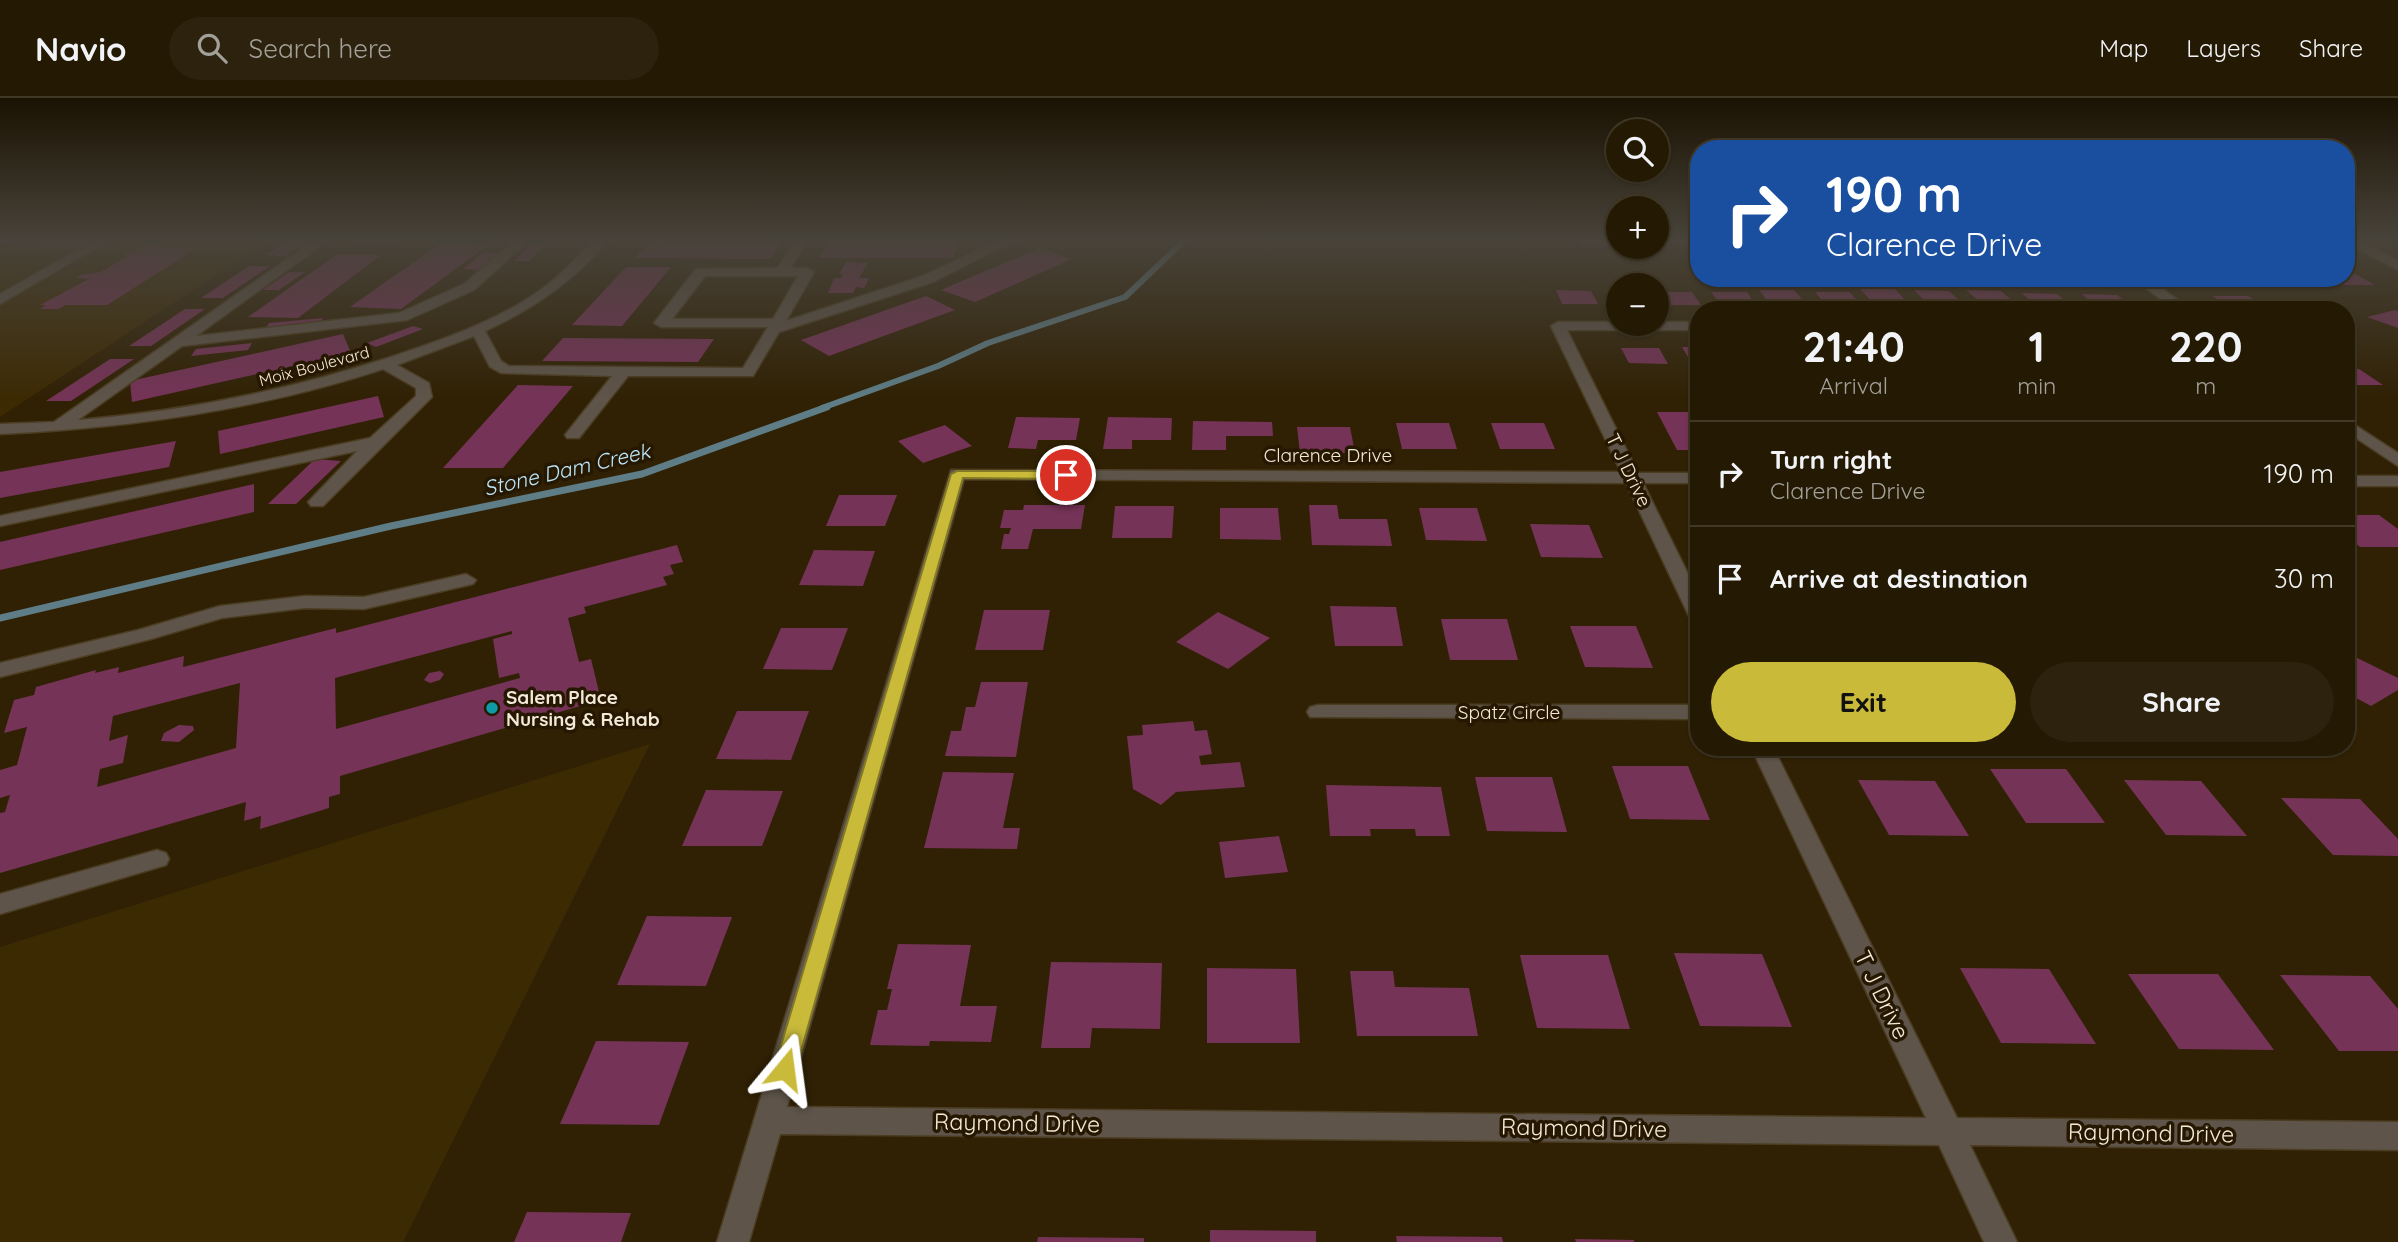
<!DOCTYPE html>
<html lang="en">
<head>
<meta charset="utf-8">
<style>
  :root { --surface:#241903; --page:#2c220d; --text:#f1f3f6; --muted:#a3a09a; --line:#413825; --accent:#c9ba3a }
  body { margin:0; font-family:Quicksand,sans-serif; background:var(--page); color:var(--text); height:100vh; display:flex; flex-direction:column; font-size:26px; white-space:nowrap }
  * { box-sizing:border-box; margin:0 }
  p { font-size:23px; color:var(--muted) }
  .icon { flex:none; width:38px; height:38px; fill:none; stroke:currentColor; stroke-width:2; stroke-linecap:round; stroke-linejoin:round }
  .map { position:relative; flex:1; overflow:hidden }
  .panel { position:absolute; left:1690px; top:203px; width:665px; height:455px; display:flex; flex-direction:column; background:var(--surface); border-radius:28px; box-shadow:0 2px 5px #0004,0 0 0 2px var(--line) }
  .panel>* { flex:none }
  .banner { position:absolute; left:1690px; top:42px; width:665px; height:147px; border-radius:28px; box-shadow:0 2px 5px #0004,0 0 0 2px var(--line); background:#1a4fa0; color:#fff; overflow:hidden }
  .fabs { position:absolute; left:1606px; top:21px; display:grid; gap:14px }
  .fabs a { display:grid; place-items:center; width:63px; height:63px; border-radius:50%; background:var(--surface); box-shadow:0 2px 5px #0004,0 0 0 2px var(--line); font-size:35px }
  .pin { position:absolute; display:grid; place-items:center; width:60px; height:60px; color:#fff; margin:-30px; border:4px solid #fff; border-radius:50%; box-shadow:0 2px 7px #0007 }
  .me { position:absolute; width:77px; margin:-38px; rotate:16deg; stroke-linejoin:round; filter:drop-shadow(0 0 5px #0008) }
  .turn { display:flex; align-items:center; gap:24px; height:147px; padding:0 21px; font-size:32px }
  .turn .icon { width:91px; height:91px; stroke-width:2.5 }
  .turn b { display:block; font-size:49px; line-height:60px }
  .eta { display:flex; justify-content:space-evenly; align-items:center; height:119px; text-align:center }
  .eta b { font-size:42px; font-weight:700; line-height:49px }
  .cta { display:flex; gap:14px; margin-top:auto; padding:14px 21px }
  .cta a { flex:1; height:80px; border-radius:42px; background:var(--accent); color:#111; font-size:28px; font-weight:700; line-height:80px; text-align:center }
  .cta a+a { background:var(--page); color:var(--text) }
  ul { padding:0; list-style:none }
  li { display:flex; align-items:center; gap:21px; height:105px; padding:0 21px; border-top:2px solid var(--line) }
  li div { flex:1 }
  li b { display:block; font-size:26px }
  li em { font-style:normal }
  header { display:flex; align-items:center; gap:42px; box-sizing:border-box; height:98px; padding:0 35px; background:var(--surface); border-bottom:2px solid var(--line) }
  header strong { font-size:33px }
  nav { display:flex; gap:38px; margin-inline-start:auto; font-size:24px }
  .search { width:490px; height:63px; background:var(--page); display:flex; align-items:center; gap:18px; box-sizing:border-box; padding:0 24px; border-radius:38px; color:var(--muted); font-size:26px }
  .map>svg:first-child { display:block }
  .built { fill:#3c2a03 }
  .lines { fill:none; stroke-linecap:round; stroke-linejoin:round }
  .stream-far1 { stroke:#5e7d86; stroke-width:6 }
  .stream { stroke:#5e7d86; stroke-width:7 }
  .building { fill:#753357; fill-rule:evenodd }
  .minor-casing { stroke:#4b3d22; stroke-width:3 }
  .minor { fill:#5e5449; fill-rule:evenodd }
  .route { fill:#c9ba3a; stroke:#837926; stroke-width:2 }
  .culture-dot { fill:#0f9aa8; stroke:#261800; stroke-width:2.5 }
  .labels { text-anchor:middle; stroke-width:7; stroke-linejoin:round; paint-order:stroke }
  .far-street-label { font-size:16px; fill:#f3e9d9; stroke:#261800 }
  .street-label { font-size:19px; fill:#f3e9d9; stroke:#261800 }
  .poi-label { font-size:19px; font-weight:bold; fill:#f3e9d9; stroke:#261800; text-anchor:start }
  .water-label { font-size:21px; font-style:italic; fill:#bce7fc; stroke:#261800 }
  .near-street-label { font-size:23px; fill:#f3e9d9; stroke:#261800 }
</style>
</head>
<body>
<header>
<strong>Navio</strong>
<div class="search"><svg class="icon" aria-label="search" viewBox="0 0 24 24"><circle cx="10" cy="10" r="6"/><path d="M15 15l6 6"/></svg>Search here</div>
<nav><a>Map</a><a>Layers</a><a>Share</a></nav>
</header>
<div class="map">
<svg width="2398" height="1144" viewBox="0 0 2398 1144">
  <rect width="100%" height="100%" fill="#302104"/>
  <g class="built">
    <polygon points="0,141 271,141 0,319"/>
    <polygon points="650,646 403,1144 0,1144 0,849"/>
  </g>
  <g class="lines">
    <polyline class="stream-far1" points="822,310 938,268 988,245 1125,199 1186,141"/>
    <polyline class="stream" points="0,520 391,428 642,376 827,309"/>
  </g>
  <g class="building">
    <polygon points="290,141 310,141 285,158 265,157"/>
    <polygon points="357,141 403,141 397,145 351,145"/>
    <polygon points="1576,141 1608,141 1613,149 1580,148"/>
    <polygon points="1670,141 1699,141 1699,149 1676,148"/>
    <polygon points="651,143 782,144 770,161 635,160"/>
    <polygon points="829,143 960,143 953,160 818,160"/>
    <polygon points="441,145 488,147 401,211 350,209"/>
    <polygon points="532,146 547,146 529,163 514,163"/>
    <polygon points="147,147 166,147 160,150 197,150 107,207 65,207 59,211 40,211 46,207 40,207 89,181 77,180 81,177 101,174 127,158 122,158"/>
    <polygon points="1039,150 1072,161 975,204 941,192"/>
    <polygon points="483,154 499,155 479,172 463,171"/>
    <polygon points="336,157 381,157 298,220 248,219"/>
    <polygon points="846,164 868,165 859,180 869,180 864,190 856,189 853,195 828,195 834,180 841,180 843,176 839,176"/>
    <polygon points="249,168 270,168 223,200 201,200"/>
    <polygon points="626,169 671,169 622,228 572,227"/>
    <polygon points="2347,173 2350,173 2375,187 2341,187 2329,180 2347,180"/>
    <polygon points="289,174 305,174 279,192 263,192"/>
    <polygon points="2186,180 2220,180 2231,188 2196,187"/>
    <polygon points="1860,191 1895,191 1907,204 1872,204"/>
    <polygon points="1556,192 1591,193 1598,206 1562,206"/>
    <polygon points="1606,192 1619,192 1619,205 1613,205"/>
    <polygon points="1759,192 1794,192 1805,205 1769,205"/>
    <polygon points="1914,192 1949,193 1963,206 1927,205"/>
    <polygon points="1966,192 2001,193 2016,206 1981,205"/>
    <polygon points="1657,194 1692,194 1701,207 1666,207"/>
    <polygon points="1711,194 1747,194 1756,208 1721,207"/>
    <polygon points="1815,194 1849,194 1862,207 1826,207"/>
    <polygon points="2022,195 2057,196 2073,209 2037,209"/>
    <polygon points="2082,196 2117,197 2134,210 2098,210"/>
    <polygon points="926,198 955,212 829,258 801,242"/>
    <polygon points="2213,198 2248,198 2268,211 2232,211"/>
    <polygon points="185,211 205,211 151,248 129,248"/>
    <polygon points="2395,212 2398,213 2398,230 2367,219"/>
    <polygon points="323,220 319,227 265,232 269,225"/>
    <polygon points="413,228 423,231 376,249 367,245"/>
    <polygon points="343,236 351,255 132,304 130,283"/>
    <polygon points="563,240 714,241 698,264 542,263"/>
    <polygon points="252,245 248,252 191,258 196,251"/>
    <polygon points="1682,249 1699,249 1699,264 1691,264"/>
    <polygon points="1621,250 1659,250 1668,266 1629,265"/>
    <polygon points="110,261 134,261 71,303 46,303"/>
    <polygon points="2347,271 2359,271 2383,287 2347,287"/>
    <polygon points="518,287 573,288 503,370 443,370"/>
    <polygon points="378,298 384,319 220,356 218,333"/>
    <polygon points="1657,314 1698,314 1699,330 1691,330 1699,344 1699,352 1677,352"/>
    <polygon points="1016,319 1080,320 1076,342 1038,342 1036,351 1008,350"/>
    <polygon points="1108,319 1172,320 1171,342 1132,342 1132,351 1103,351"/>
    <polygon points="1193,323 1272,324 1273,338 1226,338 1226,352 1192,352"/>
    <polygon points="1396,325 1449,325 1457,351 1402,351"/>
    <polygon points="1491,325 1544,325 1555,351 1500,351"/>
    <polygon points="945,327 972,348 923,365 898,343"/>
    <polygon points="1297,329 1350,329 1355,355 1300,355"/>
    <polygon points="176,343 169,369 0,400 0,374"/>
    <polygon points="315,361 341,363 296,406 268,406"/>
    <polygon points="254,386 254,414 0,472 0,444"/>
    <polygon points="839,397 897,397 885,428 826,428"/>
    <polygon points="1024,407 1085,407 1081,431 1033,431 1028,451 1001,451 1004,436 1009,436 1011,430 1000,430 1004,412 1023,412"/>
    <polygon points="1309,407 1337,407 1339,421 1387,421 1392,448 1312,447"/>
    <polygon points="1115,408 1174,408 1172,440 1112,440"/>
    <polygon points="1220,410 1278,410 1281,442 1220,441"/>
    <polygon points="1419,410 1477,410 1487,443 1426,442"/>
    <polygon points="2347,417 2379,417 2398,431 2398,449 2360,449 2347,438"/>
    <polygon points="1530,426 1589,427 1603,460 1541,459"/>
    <path d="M677,447L683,464L670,467L674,476L663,479L667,487L584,509L586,515L568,520L579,564L591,561L601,602L340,678V696L329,699V710L260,731L261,718L244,723L246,704L0,775V715L5,714L10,697L0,700V672L17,667L27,629L4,635L14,602L34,597L36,589L96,572L95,575L119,569L118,575L184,558L183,569L336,530V535ZM512,533V536L493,541L499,580L519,575L520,580L336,631L335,580ZM240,585L236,650L97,689L100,671L123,665L128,637L109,643L113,618Z"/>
    <polygon points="814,452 875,453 863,488 799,487"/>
    <polygon points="1330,508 1396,509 1403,548 1335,548"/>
    <polygon points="984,512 1050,512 1043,552 975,552"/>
    <polygon points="1218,514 1270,540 1228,571 1176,544"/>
    <polygon points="1441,521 1507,521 1518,562 1450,562"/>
    <polygon points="1570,528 1636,528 1653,570 1585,569"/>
    <polygon points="781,530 848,530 832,572 763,571"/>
    <polygon points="2347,555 2398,580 2398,592 2371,608 2347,595"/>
    <polygon points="440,573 444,576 440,582 430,585 424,582 429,575"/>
    <polygon points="981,584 1028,584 1016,659 945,658 951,633 961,633 966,609 975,609"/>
    <polygon points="737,613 809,613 791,662 716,661"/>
    <polygon points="1193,623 1195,633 1207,632 1212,656 1199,658 1201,667 1240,664 1245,689 1176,694 1161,707 1133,691 1127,638 1143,637 1142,627"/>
    <polygon points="179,627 193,628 194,632 179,644 161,643 164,635"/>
    <polygon points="1612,668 1688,668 1710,722 1630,721"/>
    <polygon points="1990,671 2066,671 2105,725 2026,725"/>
    <polygon points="943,674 1014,675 1003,730 1020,730 1017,751 924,750"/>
    <polygon points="1475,679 1552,679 1567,734 1487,733"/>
    <polygon points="1858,682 1935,683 1969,738 1889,737"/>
    <polygon points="2124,682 2201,683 2247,738 2166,737"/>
    <polygon points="1326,687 1441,689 1450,738 1416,738 1415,731 1370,731 1371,738 1330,738"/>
    <polygon points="706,692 783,693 762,748 682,748"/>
    <polygon points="2281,700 2360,701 2398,741 2398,758 2333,757"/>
    <polygon points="1279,738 1288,774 1225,780 1219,744"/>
    <polygon points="647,818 732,819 706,888 617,887"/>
    <polygon points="898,846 971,847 960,908 997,908 991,944 930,943 929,948 870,947 878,912 887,912 892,891 887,891"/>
    <polygon points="1674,855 1762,856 1792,929 1700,928"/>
    <polygon points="1520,857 1608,857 1630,931 1537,930"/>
    <polygon points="1051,864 1162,865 1160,931 1092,930 1090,950 1041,950"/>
    <polygon points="1207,870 1296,871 1300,945 1207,945"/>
    <polygon points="1960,870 2049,871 2096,946 2001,945"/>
    <polygon points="1350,873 1393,873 1395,889 1469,890 1478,938 1357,938"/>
    <polygon points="2128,876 2218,876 2274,952 2179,951"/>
    <polygon points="2280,877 2370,878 2398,911 2398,953 2339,953"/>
    <polygon points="596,943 689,944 659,1027 560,1026"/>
    <polygon points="527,1114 631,1115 621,1144 514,1144"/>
    <polygon points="1210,1132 1316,1133 1316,1144 1210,1144"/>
    <polygon points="1396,1138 1502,1139 1503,1144 1397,1144"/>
    <polygon points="1038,1139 1144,1140 1144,1144 1037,1144"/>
    <polygon points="1575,1141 1634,1142 1634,1144 1576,1144"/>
  </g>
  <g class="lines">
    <defs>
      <g id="minor">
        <polygon points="0,141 102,141 106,144 0,206 0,196 85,148 0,147"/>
        <path d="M316,141H330L196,238L399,215L464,186L517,141H530L474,192L407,222L182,248L78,322C185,313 289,292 391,259C439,243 489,226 532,198C556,182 576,161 595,141H608C575,183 533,211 485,233L501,263L509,268L743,270L768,229H661L654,225L696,171L777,170L797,141H809L790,170H807L814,174L786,223L923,178L1002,141H1017L933,184L779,234L753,278H628L579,340H567L565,337L612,278L501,275L490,269L474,238L397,267L429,285L432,299L323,408H311L308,404L357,353L0,428V418L370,340L416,298V290L383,271C259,312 130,330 0,336V326L54,324ZM705,178H798L773,221H672Z"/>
        <polygon points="2347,141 2358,141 2398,163 2398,172 2347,145"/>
        <polygon points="2133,180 2148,180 2191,212 2175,212"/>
        <polygon points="1558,224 1699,224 1699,232 1567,232 1638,375 1699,375 1699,385 1643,385 1699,498 1699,524 1692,522 1689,518 1626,385 964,381 787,1009 1926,1020 1751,649 1773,649 1957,1020 2398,1024 2398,1052 1970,1047 2017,1144 1984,1144 1939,1047 780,1036 749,1144 717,1144 951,372 1621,374 1551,228"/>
        <polygon points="2347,322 2398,355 2398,368 2347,334"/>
        <rect x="2347" y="378" width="51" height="10"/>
        <polygon points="466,476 476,482 473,486 364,511 305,510 222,520 151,541 0,579 0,565 138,532 220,508 305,498 364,499"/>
        <polygon points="1318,607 1699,607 1699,621 1310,619 1307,614 1310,609"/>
        <polygon points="157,752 166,755 169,761 166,767 0,816 0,796"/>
      </g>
    </defs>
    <use href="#minor" class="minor-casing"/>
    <use href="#minor" class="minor"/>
  </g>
  <linearGradient id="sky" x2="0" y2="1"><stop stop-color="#1a1202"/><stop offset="0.47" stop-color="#48433a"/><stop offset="1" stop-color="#48433a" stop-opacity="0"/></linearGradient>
  <rect width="2398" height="301" fill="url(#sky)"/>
  <polygon class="route" points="957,373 1066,373 1072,377 1066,381 963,380 796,971 793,977 785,980 778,977 774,971 951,376"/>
  <circle class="culture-dot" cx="492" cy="610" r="7"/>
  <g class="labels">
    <g class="far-street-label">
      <text transform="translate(314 268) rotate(-15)" y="6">Moix Boulevard</text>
    </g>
    <g class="street-label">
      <text x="1328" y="364">Clarence Drive</text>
      <text transform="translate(1629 372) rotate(64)" y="7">T J Drive</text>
      <text x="1509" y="621">Spatz Circle</text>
    </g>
    <g class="poi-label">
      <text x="506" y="606">Salem Place<tspan x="506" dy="22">Nursing &amp; Rehab</tspan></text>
    </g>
    <g class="water-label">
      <text transform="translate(567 372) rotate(-13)" y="7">Stone Dam Creek</text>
    </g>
    <g class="near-street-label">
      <text transform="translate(1882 897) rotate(64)" y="8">T J Drive</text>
      <text transform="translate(1017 1025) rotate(1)" y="8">Raymond Drive</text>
      <text transform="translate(1584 1030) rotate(1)" y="8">Raymond Drive</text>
      <text transform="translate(2151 1035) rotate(1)" y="8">Raymond Drive</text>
    </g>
  </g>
</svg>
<div class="fabs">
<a><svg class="icon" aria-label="search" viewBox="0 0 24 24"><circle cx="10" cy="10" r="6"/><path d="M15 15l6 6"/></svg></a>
<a>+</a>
<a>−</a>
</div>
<div class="pin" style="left:1066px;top:377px;background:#d93025"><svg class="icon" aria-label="arrive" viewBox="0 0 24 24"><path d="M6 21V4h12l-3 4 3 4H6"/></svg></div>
<svg class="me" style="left:785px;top:971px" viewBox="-20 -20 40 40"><path d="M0-17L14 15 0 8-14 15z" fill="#c9ba3a" stroke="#fff" stroke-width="4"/></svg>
<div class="banner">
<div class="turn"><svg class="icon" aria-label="right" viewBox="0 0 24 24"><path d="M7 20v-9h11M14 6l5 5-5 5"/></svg><div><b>190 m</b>Clarence Drive</div></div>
</div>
<section class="panel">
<div class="eta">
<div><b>21:40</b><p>Arrival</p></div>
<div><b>1</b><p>min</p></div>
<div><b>220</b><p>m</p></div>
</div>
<ul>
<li><svg class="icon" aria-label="right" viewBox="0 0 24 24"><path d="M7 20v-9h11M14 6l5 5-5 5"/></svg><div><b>Turn right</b><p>Clarence Drive</p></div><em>190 m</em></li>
<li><svg class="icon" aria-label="arrive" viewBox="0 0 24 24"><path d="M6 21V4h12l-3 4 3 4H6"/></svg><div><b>Arrive at destination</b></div><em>30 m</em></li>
</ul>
<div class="cta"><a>Exit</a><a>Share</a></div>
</section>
</div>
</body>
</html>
